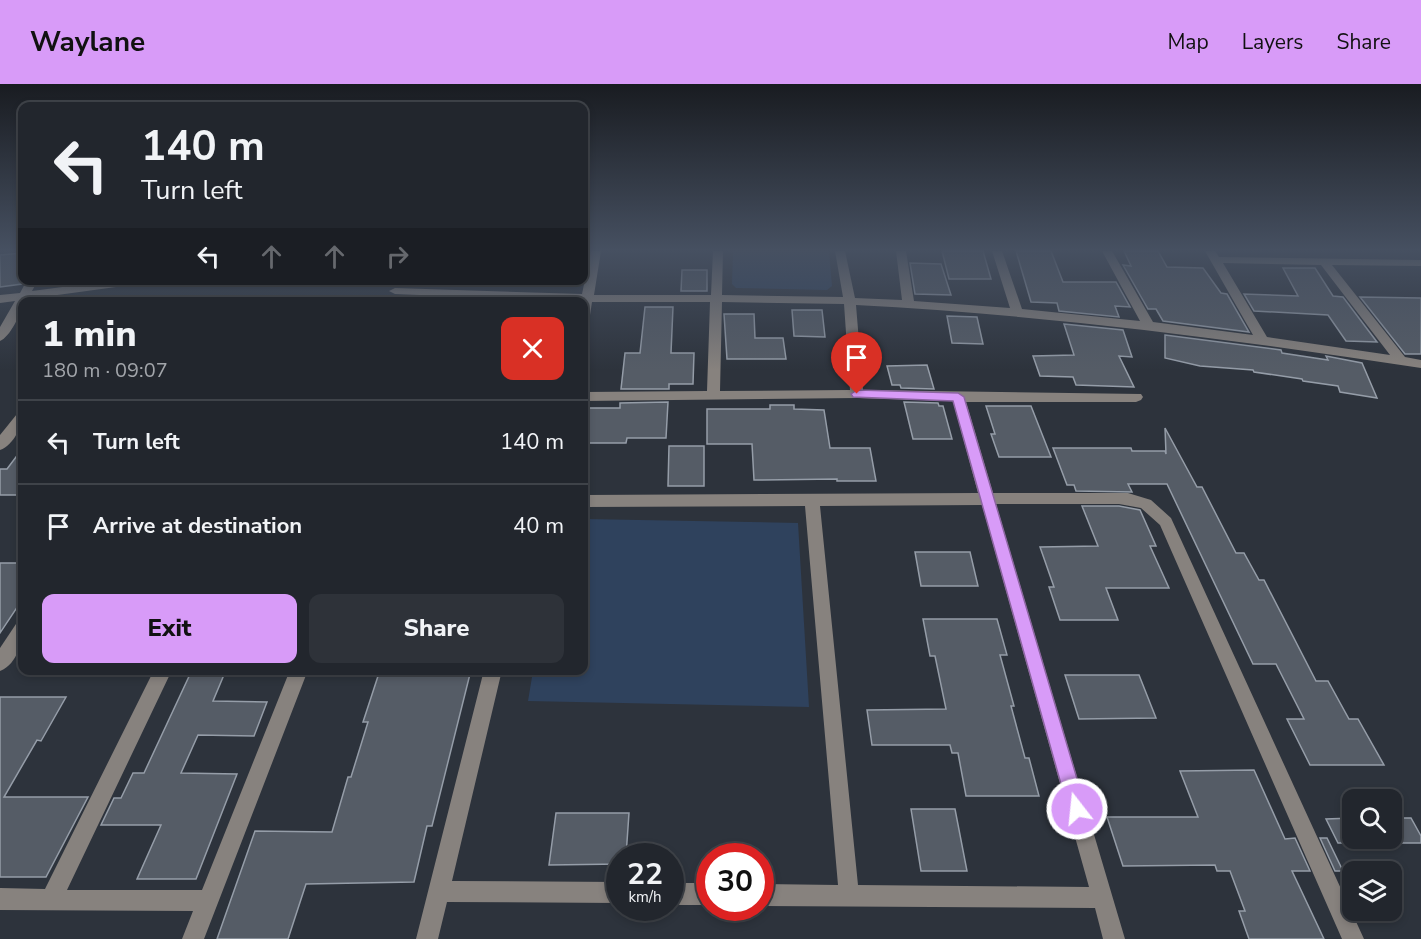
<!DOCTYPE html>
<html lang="en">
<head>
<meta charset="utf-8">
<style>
  :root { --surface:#22262d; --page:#2e3239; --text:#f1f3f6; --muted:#a2a5aa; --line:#3f4349; --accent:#d89bf8 }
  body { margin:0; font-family:"Nunito Sans",sans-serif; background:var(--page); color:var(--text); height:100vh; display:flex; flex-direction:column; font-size:22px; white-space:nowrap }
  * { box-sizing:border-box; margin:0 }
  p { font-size:20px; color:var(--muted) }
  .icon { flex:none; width:33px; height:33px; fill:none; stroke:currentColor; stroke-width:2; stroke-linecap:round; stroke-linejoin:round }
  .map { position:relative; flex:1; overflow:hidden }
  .details { position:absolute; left:18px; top:213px; width:570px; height:378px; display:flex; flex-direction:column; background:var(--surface); border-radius:12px; box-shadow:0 3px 9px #0003,0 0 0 2px var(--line) }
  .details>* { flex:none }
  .hud { position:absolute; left:18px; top:18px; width:570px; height:183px; border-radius:12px; box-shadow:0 3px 9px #0003,0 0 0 2px var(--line); background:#22262d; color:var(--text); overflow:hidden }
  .fabs { position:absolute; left:1342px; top:705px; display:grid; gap:12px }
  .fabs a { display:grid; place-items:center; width:60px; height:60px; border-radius:12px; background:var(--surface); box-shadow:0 3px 9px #0003,0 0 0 2px var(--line); font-size:30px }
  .speed { position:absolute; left:606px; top:759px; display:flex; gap:12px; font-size:30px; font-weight:700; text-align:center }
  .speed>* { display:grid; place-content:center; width:78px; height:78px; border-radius:50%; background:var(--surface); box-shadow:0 3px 9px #0003,0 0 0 2px var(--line); line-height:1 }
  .speed small { font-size:15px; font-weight:400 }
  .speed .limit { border:9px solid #d22; background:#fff; color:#111 }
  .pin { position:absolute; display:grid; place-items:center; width:51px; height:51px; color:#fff; margin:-62px -26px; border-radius:50% 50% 50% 0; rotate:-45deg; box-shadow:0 0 6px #0007 }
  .pin .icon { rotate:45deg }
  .me { position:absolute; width:66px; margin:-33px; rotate:344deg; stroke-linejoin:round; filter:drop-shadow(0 0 4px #0008) }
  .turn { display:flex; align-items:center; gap:21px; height:126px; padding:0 24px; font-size:27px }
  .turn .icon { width:78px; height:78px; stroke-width:2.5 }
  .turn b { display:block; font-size:42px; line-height:51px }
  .lanes { display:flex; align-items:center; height:57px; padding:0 24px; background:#0003; justify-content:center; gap:30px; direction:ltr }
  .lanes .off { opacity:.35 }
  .round { display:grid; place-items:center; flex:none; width:63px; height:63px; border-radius:12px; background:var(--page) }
  .head { display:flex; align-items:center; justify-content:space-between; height:102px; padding:0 24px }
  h1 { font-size:36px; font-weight:800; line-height:45px }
  .cta { display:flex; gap:12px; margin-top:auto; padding:12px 24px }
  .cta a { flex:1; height:69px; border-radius:12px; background:var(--accent); color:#111; font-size:24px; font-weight:800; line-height:69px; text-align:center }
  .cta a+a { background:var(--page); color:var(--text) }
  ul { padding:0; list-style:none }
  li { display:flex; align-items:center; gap:18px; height:84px; padding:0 24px; border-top:2px solid var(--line) }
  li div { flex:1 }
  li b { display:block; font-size:22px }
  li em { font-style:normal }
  header { display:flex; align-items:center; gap:36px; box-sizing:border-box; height:84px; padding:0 30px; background:var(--accent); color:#111 }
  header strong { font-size:28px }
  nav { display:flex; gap:33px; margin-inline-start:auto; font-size:21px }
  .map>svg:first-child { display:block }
  .green { fill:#2f425d }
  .building { fill:#555c66; stroke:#959da8; stroke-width:1.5 }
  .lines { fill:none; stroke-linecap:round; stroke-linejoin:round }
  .minor { fill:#87827e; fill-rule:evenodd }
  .route { fill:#d89bf8; stroke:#8c65a1; stroke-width:1.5 }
</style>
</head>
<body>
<header>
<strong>Waylane</strong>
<nav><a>Map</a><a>Layers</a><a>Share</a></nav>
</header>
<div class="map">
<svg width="1421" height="855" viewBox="0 0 1421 855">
  <rect width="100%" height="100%" fill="#2d333c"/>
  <g class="green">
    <polygon points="733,167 829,167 832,202 827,206 736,204 732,200"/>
    <polygon points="584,435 798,439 809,623 528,617 533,587 584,586"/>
  </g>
  <g class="building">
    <polygon points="942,167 983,167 991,195 949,195"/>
    <polygon points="1016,167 1051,167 1063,198 1116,198 1130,223 1115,222 1119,233 1059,227 1057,219 1031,218"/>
    <polygon points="1124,167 1158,167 1167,183 1203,184 1221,209 1227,210 1249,248 1163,237 1156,225 1148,225 1123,181 1131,182"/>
    <polygon points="22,169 22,200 0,203 0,171"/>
    <polygon points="910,179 941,180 951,211 915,210"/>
    <polygon points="1283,184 1315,184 1333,212 1343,213 1377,258 1346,257 1328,231 1254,227 1244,210 1298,212"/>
    <polygon points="682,186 707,186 707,207 681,207"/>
    <polygon points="1360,213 1421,214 1421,270 1405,270"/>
    <polygon points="645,223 673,223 671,269 694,269 693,300 669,300 669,305 621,305 625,269 640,269"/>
    <polygon points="792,226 822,226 825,253 794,252"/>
    <polygon points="724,230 754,230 755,254 783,254 786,275 727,275"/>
    <polygon points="947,232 977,233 983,260 952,259"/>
    <polygon points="1064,240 1123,246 1132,273 1119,272 1134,303 1076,301 1073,293 1040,292 1033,272 1074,271"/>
    <polygon points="1165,251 1281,266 1282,269 1328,276 1326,272 1362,279 1377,314 1340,308 1338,302 1303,297 1302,295 1254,288 1253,286 1200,282 1165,274"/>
    <polygon points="927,281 934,305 901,304 900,301 892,301 887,282"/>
    <polygon points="668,318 666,354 627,354 626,359 584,359 584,324 620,324 620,319"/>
    <polygon points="904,318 938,319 939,322 943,322 952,355 913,355"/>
    <polygon points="770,321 794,321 794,325 824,326 830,364 870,364 876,397 837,397 837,395 754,396 752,360 707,360 707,325 770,325"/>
    <polygon points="986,322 1031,322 1051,373 999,373 991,350 995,350"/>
    <polygon points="1165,344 1197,403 1202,403 1236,469 1244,469 1259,496 1264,496 1316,597 1328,597 1349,635 1358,635 1384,681 1310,681 1287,635 1304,635 1276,580 1253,580 1167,400 1128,400 1132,408 1076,407 1074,401 1067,401 1053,364 1131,364 1132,367 1165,367 1166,370"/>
    <polygon points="669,362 704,362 704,402 668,402"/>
    <polygon points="22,365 22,411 0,411 0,385 7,385"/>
    <polygon points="1082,422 1119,422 1140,426 1156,462 1150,462 1169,504 1106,504 1118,536 1060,536 1049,503 1054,503 1040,463 1098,462"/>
    <polygon points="915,468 970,468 978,502 921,502"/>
    <polygon points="0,479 22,479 22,516 0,549"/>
    <polygon points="923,535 997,535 1007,571 1000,571 1014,622 1011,622 1025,674 1029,674 1039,712 966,712 958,669 952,669 950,661 872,661 867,626 946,625 935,572 930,572"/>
    <polygon points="192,586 226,586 213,617 267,618 254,652 198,651 181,689 237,690 196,795 137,795 161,741 101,741 114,714 121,714 133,689 144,689"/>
    <polygon points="380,586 471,586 432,742 427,742 414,798 306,800 288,855 217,855 255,747 332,748 348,693 351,693 368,638 363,638"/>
    <polygon points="1065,591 1139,591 1156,634 1079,635"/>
    <polygon points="0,613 66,613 41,657 37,656 4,713 88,713 46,793 0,793"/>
    <polygon points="1254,686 1285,755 1295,754 1310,787 1292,787 1324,855 1249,855 1239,827 1245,827 1230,787 1217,787 1215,781 1123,782 1107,733 1198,733 1180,687"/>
    <polygon points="911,725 955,725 967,787 921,787"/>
    <polygon points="556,729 629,729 626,772 620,772 620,780 549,781"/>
    <polygon points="1353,734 1353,759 1338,759 1326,735"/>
    <polygon points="1392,734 1411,734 1421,752 1421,759 1392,759"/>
    <polygon points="1320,754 1327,754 1343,787 1335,787"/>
  </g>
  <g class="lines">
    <g class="minor">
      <path d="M591,167H601L594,211H711L713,167H723L722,211L843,213L835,167H845L855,214L902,216L896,167H906L914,217L1010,224L992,167H1002L1022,225L1140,237L1102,167H1112L1153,238L1253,251L1205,167H1215L1219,173L1421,176V182L1332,181L1405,273L1421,276V284C1233,255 1045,231 856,221L863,306L1141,310L1143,313L1141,316L1136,318H966L993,409H1128L1151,416L1171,434L1364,855H1342L1160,441L1141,424L1119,420H996L1125,855H1103L1095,824L760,822V800L838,801L805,422L584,423V411L978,409L953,317L857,314L584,317V308L707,307L710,218H592L590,231L584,235V218L395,210L389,207L395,204L582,210ZM1223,179L1321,181L1390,271L1267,253ZM722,218L844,220L850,306L720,307ZM982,421L1089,803L858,801L820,422Z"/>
      <path d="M27,196H38L32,207L116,196L144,197L138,200L28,215L22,218C22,229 10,253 0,257V243L15,217L0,219V211L20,209Z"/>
      <path d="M22,328C23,341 14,361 0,366V351L17,330Z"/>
      <path d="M22,538C24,554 18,580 0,587V564L16,540Z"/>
      <polygon points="154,586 172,586 67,806 202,806 290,586 308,586 204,855 182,855 193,827 0,826 0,804 45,805"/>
      <polygon points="484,586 502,586 452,797 620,798 620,819 447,818 438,855 416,855"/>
      <rect x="670" y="799" width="40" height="22"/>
    </g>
  </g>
  <linearGradient id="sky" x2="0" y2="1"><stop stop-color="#191c21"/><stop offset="0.58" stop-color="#465061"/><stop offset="1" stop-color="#465061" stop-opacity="0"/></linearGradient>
  <rect width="1421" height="286" fill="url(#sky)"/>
  <polygon class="route" points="857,306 958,309 964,313 1086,725 1083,732 1077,734 1071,732 1068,725 953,317 853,313 851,310"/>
</svg>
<div class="fabs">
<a><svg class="icon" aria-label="search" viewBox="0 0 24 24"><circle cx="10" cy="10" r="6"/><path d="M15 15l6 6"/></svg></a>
<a><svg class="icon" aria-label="layers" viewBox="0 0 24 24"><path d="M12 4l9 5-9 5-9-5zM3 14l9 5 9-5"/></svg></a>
</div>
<div class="speed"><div>22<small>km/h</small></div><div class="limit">30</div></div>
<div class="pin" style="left:857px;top:310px;background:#d93025"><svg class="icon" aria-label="arrive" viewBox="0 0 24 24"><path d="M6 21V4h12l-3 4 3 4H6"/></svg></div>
<svg class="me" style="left:1077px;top:725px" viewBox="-20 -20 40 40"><circle r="17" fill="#d89bf8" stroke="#fff" stroke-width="3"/><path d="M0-11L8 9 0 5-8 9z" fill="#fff"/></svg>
<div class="hud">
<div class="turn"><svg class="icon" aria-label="left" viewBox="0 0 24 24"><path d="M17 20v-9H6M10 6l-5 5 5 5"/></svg><div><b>140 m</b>Turn left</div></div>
<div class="lanes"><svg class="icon" aria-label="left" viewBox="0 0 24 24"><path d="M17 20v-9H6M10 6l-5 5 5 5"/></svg><svg class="icon off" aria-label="ahead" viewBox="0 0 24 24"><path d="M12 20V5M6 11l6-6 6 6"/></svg><svg class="icon off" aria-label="ahead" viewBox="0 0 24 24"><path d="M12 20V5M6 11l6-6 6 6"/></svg><svg class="icon off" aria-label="right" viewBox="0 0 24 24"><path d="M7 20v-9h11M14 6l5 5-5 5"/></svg></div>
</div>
<section class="details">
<div class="head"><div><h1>1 min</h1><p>180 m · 09:07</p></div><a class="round" style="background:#d93025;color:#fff"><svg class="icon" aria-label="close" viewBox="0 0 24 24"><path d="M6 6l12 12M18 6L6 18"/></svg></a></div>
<ul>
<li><svg class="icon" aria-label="left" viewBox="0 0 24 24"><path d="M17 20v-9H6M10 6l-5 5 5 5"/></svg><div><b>Turn left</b></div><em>140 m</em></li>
<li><svg class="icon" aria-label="arrive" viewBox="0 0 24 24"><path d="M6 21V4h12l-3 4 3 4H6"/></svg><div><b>Arrive at destination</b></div><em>40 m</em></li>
</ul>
<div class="cta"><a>Exit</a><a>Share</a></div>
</section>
</div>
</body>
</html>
